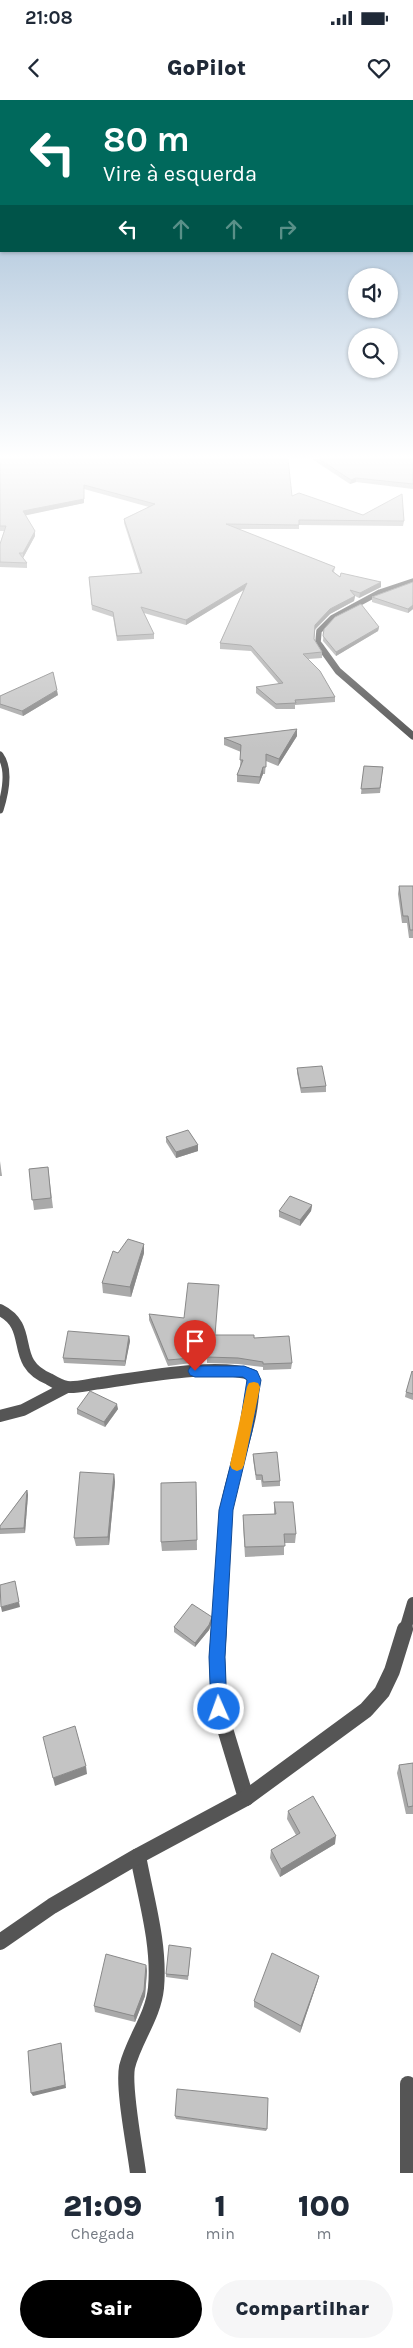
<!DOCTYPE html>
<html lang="pt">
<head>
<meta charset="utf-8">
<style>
  :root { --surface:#fff; --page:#f6f6f7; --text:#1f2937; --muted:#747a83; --accent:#000 }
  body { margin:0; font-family:Karla,sans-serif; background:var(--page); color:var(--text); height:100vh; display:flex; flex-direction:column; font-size:19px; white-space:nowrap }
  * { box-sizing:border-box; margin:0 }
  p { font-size:16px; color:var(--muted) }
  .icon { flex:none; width:28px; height:28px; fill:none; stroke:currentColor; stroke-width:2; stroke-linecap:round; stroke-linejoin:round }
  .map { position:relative; height:2073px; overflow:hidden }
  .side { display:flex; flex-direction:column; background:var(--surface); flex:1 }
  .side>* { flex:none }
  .hud { position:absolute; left:0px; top:0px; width:414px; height:152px; box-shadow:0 1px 4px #0004; background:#00695c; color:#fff; overflow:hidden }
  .controls { position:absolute; left:348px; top:168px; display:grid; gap:10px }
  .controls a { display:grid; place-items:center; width:50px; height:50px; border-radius:50%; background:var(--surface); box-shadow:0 1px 4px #0004; font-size:25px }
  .pin { position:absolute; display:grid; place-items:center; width:42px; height:42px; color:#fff; margin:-51px -21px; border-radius:50% 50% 50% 0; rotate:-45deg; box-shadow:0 0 5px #0007 }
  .pin .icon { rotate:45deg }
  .me { position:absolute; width:55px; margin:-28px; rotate:358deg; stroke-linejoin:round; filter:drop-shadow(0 0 4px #0008) }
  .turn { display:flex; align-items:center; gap:18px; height:105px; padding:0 20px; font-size:22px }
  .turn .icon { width:65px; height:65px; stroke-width:2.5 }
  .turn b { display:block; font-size:35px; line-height:42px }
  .lanes { display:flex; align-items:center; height:48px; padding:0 20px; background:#0003; justify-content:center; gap:25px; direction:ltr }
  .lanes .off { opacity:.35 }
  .eta { display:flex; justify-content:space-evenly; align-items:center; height:85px; text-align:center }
  .eta b { font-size:30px; font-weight:800; line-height:35px }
  .button { display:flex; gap:10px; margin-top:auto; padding:10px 20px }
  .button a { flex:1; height:58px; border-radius:30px; background:var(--accent); color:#fff; font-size:20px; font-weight:800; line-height:58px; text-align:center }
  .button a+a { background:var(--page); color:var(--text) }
  .status { display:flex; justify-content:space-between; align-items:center; height:35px; padding:0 25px; background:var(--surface); direction:ltr }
  .status svg { height:14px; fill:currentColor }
  header { display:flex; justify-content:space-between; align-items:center; height:65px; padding:0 20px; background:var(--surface); font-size:22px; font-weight:800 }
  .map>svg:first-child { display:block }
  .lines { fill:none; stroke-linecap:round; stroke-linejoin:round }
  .street-far3 { stroke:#555; stroke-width:5.5 }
  .street-far2 { stroke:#555; stroke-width:7 }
  .street-far1 { stroke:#555; stroke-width:12 }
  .street { stroke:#555; stroke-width:16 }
  .wall { fill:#a9a9a9 }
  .shaded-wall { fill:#898989 }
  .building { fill:#c4c4c4; stroke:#898989 }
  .route { fill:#1a73e8; stroke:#114b97 }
  .slow { fill:#f59e0b }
</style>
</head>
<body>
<div class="status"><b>21:08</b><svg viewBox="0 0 49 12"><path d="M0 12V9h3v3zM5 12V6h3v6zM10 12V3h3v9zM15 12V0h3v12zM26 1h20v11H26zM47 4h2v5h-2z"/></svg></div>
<header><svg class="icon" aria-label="back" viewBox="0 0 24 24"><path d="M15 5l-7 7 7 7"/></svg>GoPilot<svg class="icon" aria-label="heart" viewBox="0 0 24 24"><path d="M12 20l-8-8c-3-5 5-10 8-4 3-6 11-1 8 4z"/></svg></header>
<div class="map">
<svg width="413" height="2073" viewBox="0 0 413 2073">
  <rect width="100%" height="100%" fill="#fff"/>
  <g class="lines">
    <polyline class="street-far3" points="321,547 318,542 319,531 332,518 380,492 413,481"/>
    <g class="street-far2">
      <polyline points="320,546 338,571 413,636"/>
      <path d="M0,655C11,670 5,694 0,710"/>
    </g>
    <g class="street-far1">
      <path d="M0,1210C36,1228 8,1262 49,1279C54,1282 61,1286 67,1287C77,1288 91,1284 101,1283C138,1278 218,1262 252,1275C259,1314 231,1370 226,1410C221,1450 221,1490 219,1530"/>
      <polyline points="0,1316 23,1310 67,1287"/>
      <polyline points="405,1530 413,1503"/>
    </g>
    <g class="street">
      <polyline points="219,1529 217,1557 219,1609 246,1698"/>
      <path d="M138,1756C146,1799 160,1845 156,1888C153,1917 134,1939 127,1967C123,1989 135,2048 138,2073"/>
      <polyline points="0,1842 52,1806 138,1756 246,1698 366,1610 382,1592 392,1571 405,1529"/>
      <polyline points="408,1984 408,2073"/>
    </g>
  </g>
  <g class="wall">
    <polygon points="0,359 292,396 363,415 404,421 403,426 299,425 299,429 238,429 335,467 334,472 340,477 381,487 359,498 355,496 354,501 330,514 315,530 314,539 322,552 322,558 308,559 335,597 335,602 295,605 295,609 276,609 256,593 256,587 279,584 251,551 220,549 220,543 244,489 186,525 144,513 154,534 154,539 117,541 113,517 92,510 89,477 140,473 124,423 124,419 149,407 84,389 84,403 25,415 35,431 35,436 23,458 27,463 27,468 0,467 0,444 4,431 0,431"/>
    <polygon points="312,359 413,359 413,389 356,382 350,384"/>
    <polygon points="413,482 413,509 408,513 372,502 372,497"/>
    <polygon points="379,527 378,531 336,556 323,541 324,529"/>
    <polygon points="58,595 23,616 0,608 0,596"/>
    <polygon points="297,629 297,636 278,666 266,661 265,674 263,674 259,684 237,682 237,675 240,667 241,652 224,645 224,638"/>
    <polygon points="364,666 383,667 380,693 361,694"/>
    <polygon points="399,786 413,786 413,838 409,838 407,823 402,823 398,794"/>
    <polygon points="297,968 326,986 326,992 301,993 297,973"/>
    <polygon points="166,1037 198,1045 198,1051 176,1058 166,1042"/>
    <polygon points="0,1061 2,1076 0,1076"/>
    <polygon points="48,1067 53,1108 34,1110 29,1069"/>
    <polygon points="312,1105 311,1111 300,1126 279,1117 279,1111"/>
    <polygon points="144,1144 144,1153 131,1197 103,1193 102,1183 118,1153"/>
    <polygon points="149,1214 215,1235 254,1238 292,1263 291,1269 263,1270 263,1267 238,1264 207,1263 207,1259 191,1263 168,1266 149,1220"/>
    <polygon points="129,1236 130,1241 125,1266 64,1263 63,1258"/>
    <polygon points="413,1272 413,1300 405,1297 406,1292"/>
    <polygon points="77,1309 118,1309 105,1327 77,1314"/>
    <polygon points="253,1354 280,1381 280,1386 262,1387 261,1380 256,1380 253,1359"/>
    <polygon points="114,1374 115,1382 109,1445 76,1446 74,1438"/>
    <polygon points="196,1382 197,1450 162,1451 161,1442"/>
    <polygon points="27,1390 28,1395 25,1433 0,1434 0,1426"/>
    <polygon points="274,1402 296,1434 295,1443 284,1443 284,1455 245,1457 243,1424 243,1415 274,1414"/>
    <polygon points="212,1517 212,1522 209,1530 195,1547 174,1532 174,1527"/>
    <polygon points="413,1663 413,1714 406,1714 397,1673 399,1665"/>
    <polygon points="288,1711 335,1744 280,1777 270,1758 271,1750 296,1735 287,1719"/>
    <polygon points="191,1848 188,1880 166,1877 166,1874"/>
    <polygon points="146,1865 147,1871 145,1896 135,1922 95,1912 94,1906"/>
    <polygon points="319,1876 317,1883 300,1933 254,1907 254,1901"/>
    <polygon points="175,2016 267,2029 266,2031 176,2019"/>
  </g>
  <g class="shaded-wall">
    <polygon points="356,378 356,382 350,384 351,380"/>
    <polygon points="84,385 84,403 23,416 23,411"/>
    <polygon points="35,431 35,436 23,458 23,453"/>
    <polygon points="381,482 381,487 359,498 360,493"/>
    <polygon points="247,483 247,488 186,525 186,520"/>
    <polygon points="355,496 354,501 330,514 314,530 315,525 330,509"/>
    <polygon points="413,505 413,509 408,513 408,509"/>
    <polygon points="379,527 378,531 336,556 336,552"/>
    <polygon points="57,590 58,595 23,616 22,611"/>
    <polygon points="297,629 297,636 278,666 279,659"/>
    <polygon points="263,667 263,674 259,684 260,677"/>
    <polygon points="198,1045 198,1051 176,1058 176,1052"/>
    <polygon points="312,1105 311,1111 300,1126 300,1120"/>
    <polygon points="144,1144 144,1153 131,1197 130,1187"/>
    <polygon points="129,1236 130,1241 125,1266 125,1261"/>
    <polygon points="207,1254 207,1259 191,1263 191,1258"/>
    <polygon points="117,1304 118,1309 105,1327 104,1322"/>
    <polygon points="114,1374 115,1382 109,1445 108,1437"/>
    <polygon points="27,1390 28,1395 25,1433 24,1428"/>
    <polygon points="19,1502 20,1507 2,1512 1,1507"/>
    <polygon points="212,1517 212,1522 209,1530 195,1547 195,1543"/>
    <polygon points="86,1666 87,1674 55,1686 53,1678"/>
    <polygon points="336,1736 335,1744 280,1777 281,1769"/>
    <polygon points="146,1865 147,1871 145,1896 135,1922 134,1916"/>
    <polygon points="319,1876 317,1883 300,1933 301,1926"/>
    <polygon points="61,1943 66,1988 33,1996 31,1993"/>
  </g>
  <g class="building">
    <polygon points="0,359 288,359 292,396 299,393 363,415 402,394 404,421 299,420 299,425 226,424 335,467 332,471 340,477 341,473 381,482 360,493 350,490 355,496 330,509 315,525 314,539 322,552 303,554 320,571 335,597 295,600 296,603 276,604 256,587 283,583 251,546 220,543 247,483 186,520 141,507 154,534 117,536 113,512 92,505 89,477 142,473 124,419 155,404 84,385 84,399 23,411 35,431 23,453 19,453 27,463 0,462 0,444 6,426 0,426"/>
    <polygon points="319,359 413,359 413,384 356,378 351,380"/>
    <polygon points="413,482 413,505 408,509 372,497"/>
    <polygon points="361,504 379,527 336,552 323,536 324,529 335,517"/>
    <polygon points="53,572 57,590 22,611 0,604 0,596"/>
    <polygon points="297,629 279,659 266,654 266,667 263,667 260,677 237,675 243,660 240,660 241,645 224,638"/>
    <polygon points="364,666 383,667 380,688 361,689"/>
    <polygon points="399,786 413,786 413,830 410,830 408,816 403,816"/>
    <polygon points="322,966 326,986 301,988 297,968"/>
    <polygon points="188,1030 198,1045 176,1052 166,1037"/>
    <polygon points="48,1067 51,1098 32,1100 29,1069"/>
    <polygon points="290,1096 312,1105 300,1120 279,1111"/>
    <polygon points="128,1139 144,1144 130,1187 102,1183 113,1151 118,1153"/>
    <polygon points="188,1183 219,1185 215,1235 254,1235 254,1238 289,1236 292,1263 263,1264 263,1262 238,1258 207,1257 207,1254 191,1258 168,1260 149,1214 184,1218"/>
    <polygon points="68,1231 129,1236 125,1261 63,1258"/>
    <polygon points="412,1271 413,1272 413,1294 406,1292"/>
    <polygon points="90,1291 117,1304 104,1322 77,1309"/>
    <polygon points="277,1352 280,1381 263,1382 262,1375 256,1375 253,1354"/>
    <polygon points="80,1372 114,1374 108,1437 74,1438"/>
    <polygon points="196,1382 197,1440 161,1442 161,1383"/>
    <polygon points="27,1390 24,1428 0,1429 0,1426"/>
    <polygon points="274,1402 293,1402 296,1434 284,1434 285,1446 245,1447 243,1415 276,1414"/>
    <polygon points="15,1481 19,1502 1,1507 0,1485"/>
    <polygon points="192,1504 212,1517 209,1525 195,1543 174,1527"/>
    <polygon points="75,1626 86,1666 53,1678 43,1637"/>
    <polygon points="413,1663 413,1706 408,1707 399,1665"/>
    <polygon points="313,1696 336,1736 281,1769 271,1750 300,1733 288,1711"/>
    <polygon points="169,1845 191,1848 188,1876 166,1874"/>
    <polygon points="272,1853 319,1876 301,1926 254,1901"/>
    <polygon points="106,1854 146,1865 144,1890 134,1916 94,1906"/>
    <polygon points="61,1943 65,1985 31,1993 28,1951"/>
    <polygon points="177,1989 268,1998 267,2029 175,2016"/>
  </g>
  <linearGradient id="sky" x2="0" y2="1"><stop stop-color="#8cadcc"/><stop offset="0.55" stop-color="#fff"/><stop offset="1" stop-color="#fff" stop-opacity="0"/></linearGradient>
  <rect width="413" height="649" fill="url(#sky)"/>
  <polygon class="route" points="195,1266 244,1266 257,1271 261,1280 252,1331 233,1410 225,1557 227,1609 225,1615 219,1617 213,1615 211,1609 209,1557 219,1410 239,1331 247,1280 243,1277 195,1277 190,1275 188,1271 190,1267"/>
  <polygon class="slow" points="254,1282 258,1283 260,1287 244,1365 242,1369 237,1371 232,1369 230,1365 247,1287 249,1283"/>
</svg>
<div class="controls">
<a><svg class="icon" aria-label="sound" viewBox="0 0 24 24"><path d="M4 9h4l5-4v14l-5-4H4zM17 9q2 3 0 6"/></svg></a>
<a><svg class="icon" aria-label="search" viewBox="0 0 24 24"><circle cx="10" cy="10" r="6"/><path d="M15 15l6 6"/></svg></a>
</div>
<div class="pin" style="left:195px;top:1271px;background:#d93025"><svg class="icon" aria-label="arrive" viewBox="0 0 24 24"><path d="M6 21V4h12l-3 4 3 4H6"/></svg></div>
<svg class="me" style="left:219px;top:1609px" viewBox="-20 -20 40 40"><circle r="17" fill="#1a73e8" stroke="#fff" stroke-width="3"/><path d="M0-11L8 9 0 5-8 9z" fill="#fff"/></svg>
<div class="hud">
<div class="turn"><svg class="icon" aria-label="left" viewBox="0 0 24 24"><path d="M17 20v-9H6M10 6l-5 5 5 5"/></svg><div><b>80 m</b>Vire à esquerda</div></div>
<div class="lanes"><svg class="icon" aria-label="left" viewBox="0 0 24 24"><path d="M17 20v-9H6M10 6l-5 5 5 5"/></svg><svg class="icon off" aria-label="ahead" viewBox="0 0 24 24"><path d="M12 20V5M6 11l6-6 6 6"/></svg><svg class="icon off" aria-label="ahead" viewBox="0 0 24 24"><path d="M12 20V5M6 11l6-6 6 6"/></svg><svg class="icon off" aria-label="right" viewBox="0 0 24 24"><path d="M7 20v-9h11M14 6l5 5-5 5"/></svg></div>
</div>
</div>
<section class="side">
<div class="eta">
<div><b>21:09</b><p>Chegada</p></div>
<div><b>1</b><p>min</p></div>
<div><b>100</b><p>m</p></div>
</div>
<div class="button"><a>Sair</a><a>Compartilhar</a></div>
</section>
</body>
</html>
